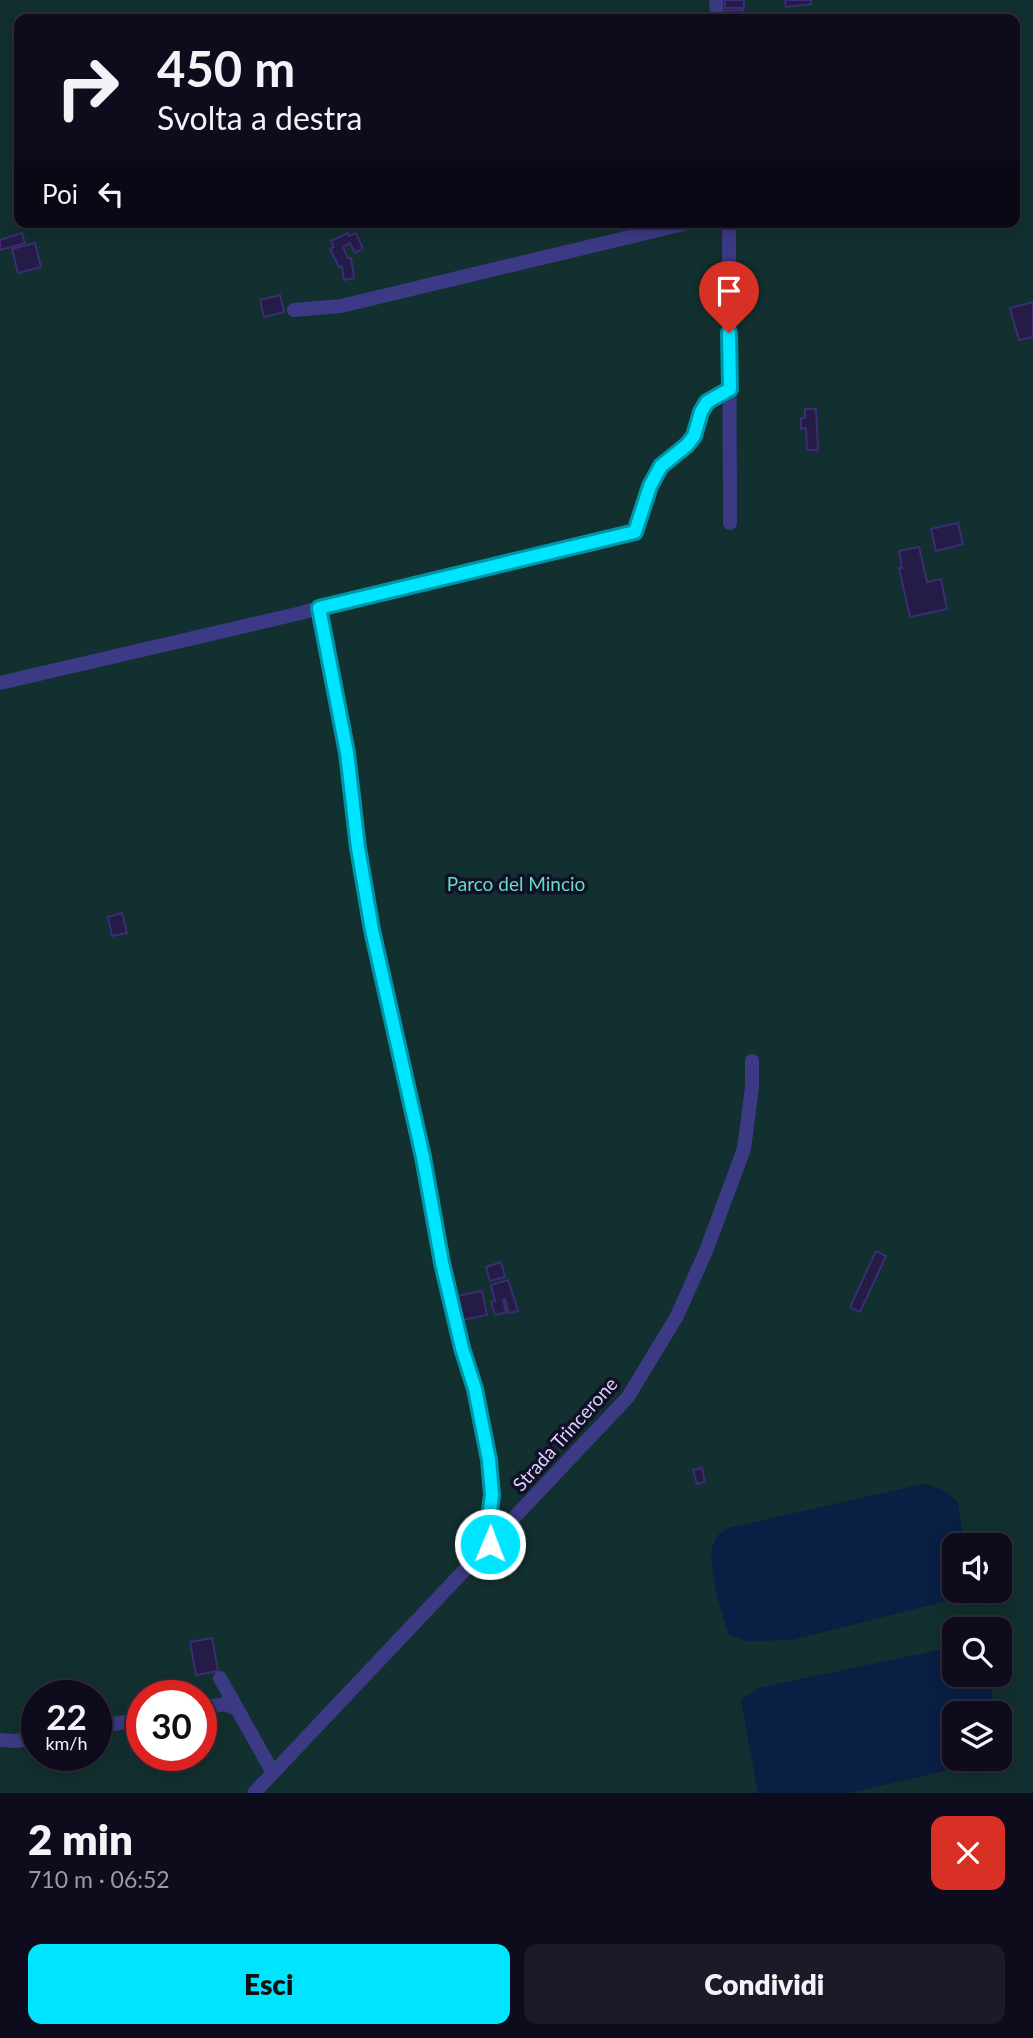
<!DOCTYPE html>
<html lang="it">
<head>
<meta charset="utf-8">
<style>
  :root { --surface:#0e0b1c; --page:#1c1929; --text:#f1f3f6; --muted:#9b9ba3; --line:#2e2b3b; --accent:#00e5ff }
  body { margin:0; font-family:Lato,sans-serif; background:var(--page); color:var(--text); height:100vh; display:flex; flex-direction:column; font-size:26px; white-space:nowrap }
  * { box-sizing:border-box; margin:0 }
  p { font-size:23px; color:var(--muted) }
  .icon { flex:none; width:38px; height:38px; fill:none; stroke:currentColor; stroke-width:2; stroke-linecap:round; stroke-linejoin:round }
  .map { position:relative; height:1793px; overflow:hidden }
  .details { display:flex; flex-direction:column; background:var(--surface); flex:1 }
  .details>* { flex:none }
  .top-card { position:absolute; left:14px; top:14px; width:1006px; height:214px; border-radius:14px; box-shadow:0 4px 18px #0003,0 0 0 2px var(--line); background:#0e0b1c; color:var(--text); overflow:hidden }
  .tools { position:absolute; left:942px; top:1533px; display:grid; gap:14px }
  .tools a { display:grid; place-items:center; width:70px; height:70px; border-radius:14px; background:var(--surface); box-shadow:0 4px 18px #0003,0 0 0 2px var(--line); font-size:35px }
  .speed { position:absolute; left:21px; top:1680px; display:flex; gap:14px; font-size:35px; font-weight:700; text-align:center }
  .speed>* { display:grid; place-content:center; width:91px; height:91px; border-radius:50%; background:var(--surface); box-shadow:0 4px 18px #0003,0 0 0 2px var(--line); line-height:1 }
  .speed small { font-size:18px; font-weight:400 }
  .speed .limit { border:10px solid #d22; background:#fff; color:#111 }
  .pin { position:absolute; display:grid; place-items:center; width:60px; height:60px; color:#fff; margin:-72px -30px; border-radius:50% 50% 50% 0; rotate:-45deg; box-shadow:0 0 7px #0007 }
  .pin .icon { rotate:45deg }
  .me { position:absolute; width:77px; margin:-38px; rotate:1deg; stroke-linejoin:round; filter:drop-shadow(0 0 5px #0008) }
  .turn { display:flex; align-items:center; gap:24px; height:147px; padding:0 28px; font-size:32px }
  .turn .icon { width:91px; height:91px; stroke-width:2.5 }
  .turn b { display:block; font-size:49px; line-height:60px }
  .then { display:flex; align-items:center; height:66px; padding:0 28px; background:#0003; gap:14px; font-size:26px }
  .round { display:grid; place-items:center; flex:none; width:74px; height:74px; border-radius:14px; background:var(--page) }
  .head { display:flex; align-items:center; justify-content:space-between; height:119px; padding:0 28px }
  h1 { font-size:42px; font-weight:800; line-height:52px }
  .cta { display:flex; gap:14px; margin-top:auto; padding:14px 28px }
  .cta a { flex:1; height:80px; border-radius:14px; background:var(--accent); color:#111; font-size:28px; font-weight:800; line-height:80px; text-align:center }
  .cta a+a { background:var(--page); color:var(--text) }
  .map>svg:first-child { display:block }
  .green { fill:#12302f; fill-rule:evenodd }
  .water { fill:#0a1f44 }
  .building { fill:#241b47; stroke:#3b2d73; stroke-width:2 }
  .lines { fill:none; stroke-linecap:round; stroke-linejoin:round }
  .minor { stroke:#3d3a85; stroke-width:14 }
  .route-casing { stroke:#0095a6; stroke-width:18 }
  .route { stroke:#00e5ff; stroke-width:12 }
  .labels { text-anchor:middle; stroke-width:7; stroke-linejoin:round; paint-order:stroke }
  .park-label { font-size:19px; fill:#5fe0c0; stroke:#130f26 }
  .street-label { font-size:19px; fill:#d9d4ff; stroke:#130f26 }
</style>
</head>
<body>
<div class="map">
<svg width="1033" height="1793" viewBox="0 0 1033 1793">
  <rect width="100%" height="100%" fill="#130f26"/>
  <path class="green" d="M0,0H1033V1793H0ZM19,19H1015V222H19ZM954,1545H999V1591H954ZM954,1629H999V1675H954ZM37,1696H96V1755H37ZM142,1696H201V1755H142ZM954,1713H999V1759H954Z"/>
  <g class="water">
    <path d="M923,1484L941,1489L958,1502L964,1545H954V1591H967L966,1594L951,1600L792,1640L748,1641L729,1635C722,1612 703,1559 716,1538C718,1534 724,1531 728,1528Z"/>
    <polygon points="953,1647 954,1675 989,1675 995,1713 954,1713 954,1759 985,1759 979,1763 849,1793 758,1793 741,1700 758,1688"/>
  </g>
  <g class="building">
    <rect x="725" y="0" width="19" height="8"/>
    <polygon points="785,0 811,0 811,4 786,7"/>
    <polygon points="743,10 744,19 726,19 726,11"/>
    <polygon points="22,233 25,243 0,250 0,240"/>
    <polygon points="348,233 349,236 356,233 363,249 355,253 350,243 343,247 348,258 351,258 354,278 344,280 342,266 339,267 330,249 334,247 331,241"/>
    <polygon points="35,243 41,267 18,273 12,249"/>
    <polygon points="280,295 284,312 264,317 260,300"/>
    <polygon points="1033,302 1033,337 1019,340 1010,308"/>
    <polygon points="805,409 816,409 818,450 807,450 806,428 801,429 801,418 805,418"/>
    <polygon points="958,523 963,544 936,551 931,529"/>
    <polygon points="919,547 927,582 941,579 947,609 910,617 899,568 902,568 899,551"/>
    <polygon points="122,913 127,933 112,936 108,917"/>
    <polygon points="876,1251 886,1256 860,1312 850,1307"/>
    <polygon points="501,1262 505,1277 490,1281 486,1267"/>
    <polygon points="508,1280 518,1311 509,1313 505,1299 503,1300 506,1312 495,1315 491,1302 495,1301 491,1285"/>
    <polygon points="482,1291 487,1315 462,1320 457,1296"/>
    <polygon points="702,1468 705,1482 697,1484 693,1470"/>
    <polygon points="212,1638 218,1671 196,1675 190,1642"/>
  </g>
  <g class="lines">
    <g class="minor">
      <polyline points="716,0 717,19"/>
      <polyline points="729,222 730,523"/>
      <polyline points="294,310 341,306 692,222"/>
      <polyline points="319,608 347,753 358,848 371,930 423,1157 442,1263 462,1348 475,1389 489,1460 492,1495 489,1518 490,1544"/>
      <polyline points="0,683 301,613 339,602 635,532 650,486 661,466 687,445 694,436 701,412 707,402 730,389"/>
      <polyline points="220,1678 273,1773"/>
      <polyline points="201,1708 225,1704 237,1709"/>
      <polyline points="96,1727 142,1719"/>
      <polyline points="0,1740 16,1741 37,1737"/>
      <polyline points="254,1793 628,1397 677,1316 706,1251 744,1149 752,1087 752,1061"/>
    </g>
  </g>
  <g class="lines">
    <defs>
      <polyline id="route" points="490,1544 489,1518 492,1495 489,1460 475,1389 462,1348 442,1263 423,1157 372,930 358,848 347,753 319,608 635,532 650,486 661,466 687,445 694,436 701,412 707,402 730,389 729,333"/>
    </defs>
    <use href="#route" class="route-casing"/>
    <use href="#route" class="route"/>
  </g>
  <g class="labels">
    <g class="park-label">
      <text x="516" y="891">Parco del Mincio</text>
    </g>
    <g class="street-label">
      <text transform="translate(565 1434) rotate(-48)" y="7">Strada Trincerone</text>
    </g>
  </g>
</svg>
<div class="tools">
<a><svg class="icon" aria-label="sound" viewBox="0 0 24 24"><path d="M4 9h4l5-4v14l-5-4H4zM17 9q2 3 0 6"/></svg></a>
<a><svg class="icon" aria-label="search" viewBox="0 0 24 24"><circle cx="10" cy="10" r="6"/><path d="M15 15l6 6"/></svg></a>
<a><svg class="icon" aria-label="layers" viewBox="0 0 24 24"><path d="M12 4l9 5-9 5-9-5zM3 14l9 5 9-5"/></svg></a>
</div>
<div class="speed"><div>22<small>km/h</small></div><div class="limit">30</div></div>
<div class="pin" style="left:729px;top:333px;background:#d93025"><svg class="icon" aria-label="arrive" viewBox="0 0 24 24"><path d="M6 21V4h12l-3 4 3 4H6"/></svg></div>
<svg class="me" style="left:490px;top:1544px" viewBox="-20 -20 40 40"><circle r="17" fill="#00e5ff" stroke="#fff" stroke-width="3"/><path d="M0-11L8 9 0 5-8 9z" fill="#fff"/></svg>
<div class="top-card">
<div class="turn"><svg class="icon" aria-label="right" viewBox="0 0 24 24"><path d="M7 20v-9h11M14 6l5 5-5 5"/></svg><div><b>450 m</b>Svolta a destra</div></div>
<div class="then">Poi<svg class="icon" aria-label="left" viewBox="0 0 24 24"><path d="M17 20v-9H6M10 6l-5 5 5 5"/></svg></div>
</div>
</div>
<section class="details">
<div class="head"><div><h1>2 min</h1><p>710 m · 06:52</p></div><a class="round" style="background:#d93025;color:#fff"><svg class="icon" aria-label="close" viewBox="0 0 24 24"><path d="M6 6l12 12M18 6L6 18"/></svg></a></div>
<div class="cta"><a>Esci</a><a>Condividi</a></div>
</section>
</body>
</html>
